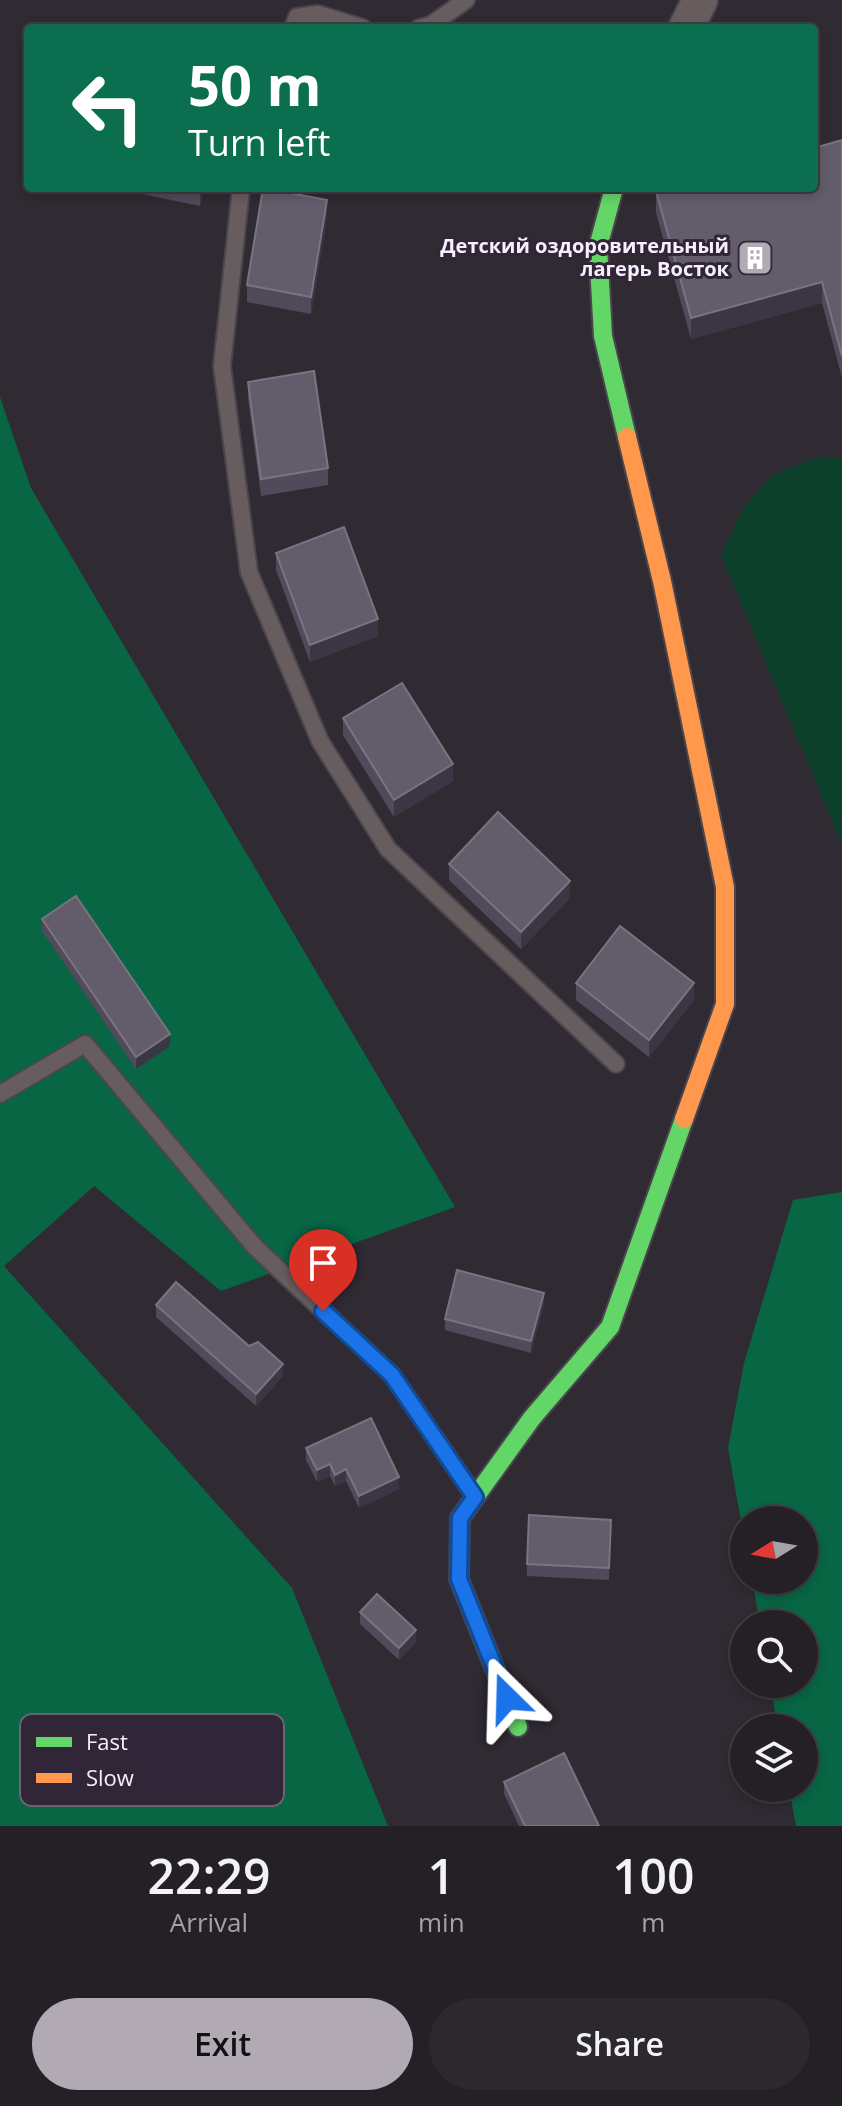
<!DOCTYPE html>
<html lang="en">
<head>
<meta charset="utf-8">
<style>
  :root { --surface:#242026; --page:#2c282e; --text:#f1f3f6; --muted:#a3a3a7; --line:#413e43; --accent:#b1aab5 }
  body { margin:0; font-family:"Open Sans",sans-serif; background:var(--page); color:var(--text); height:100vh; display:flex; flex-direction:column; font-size:30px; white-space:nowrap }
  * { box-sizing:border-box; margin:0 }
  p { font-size:26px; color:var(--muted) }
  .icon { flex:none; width:44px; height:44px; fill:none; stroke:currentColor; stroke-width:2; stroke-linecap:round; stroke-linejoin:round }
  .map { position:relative; height:1826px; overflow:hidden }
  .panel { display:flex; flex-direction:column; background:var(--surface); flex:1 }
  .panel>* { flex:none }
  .banner { position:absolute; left:24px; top:24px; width:794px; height:168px; border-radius:8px; box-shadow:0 4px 12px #0003,0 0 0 2px var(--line); background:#0b6e4f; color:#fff; overflow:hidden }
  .needle { width:52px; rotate:259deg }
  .tools { position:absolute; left:730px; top:1506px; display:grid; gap:16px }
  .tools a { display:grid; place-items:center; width:88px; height:88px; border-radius:50%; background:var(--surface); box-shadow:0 4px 12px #0003,0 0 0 2px var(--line); font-size:40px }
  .pin { position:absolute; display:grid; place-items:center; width:68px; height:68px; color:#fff; margin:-82px -34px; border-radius:50% 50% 50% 0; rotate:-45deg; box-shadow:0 0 8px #0007 }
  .pin .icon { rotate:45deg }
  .me { position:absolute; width:88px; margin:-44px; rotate:338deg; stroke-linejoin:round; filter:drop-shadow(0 0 6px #0008) }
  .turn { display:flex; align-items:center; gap:28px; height:168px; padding:0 32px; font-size:36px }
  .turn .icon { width:104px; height:104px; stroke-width:2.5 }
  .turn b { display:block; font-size:56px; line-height:68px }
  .eta { display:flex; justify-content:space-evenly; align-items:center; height:136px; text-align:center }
  .eta b { font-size:48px; font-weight:600; line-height:56px }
  .cta { display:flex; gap:16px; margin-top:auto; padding:16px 32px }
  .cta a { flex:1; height:92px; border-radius:48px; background:var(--accent); color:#111; font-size:32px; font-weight:600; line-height:92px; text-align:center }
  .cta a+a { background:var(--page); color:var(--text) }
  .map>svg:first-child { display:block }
  .green { fill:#0b3f2a }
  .forest { fill:#086644 }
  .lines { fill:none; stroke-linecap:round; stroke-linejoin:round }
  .lane-casing { stroke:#4b464e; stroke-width:20 }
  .street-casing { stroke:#4b464e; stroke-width:38 }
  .fast-casing { stroke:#4b464e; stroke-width:22 }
  .slow-casing { stroke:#4b464e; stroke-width:22 }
  .lane { stroke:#675c5e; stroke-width:16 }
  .street { stroke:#675c5e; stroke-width:34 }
  .fast { stroke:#63d668; stroke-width:18 }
  .slow { stroke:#ff974d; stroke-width:18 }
  .wall { fill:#504a5a }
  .shaded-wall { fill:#3b3643 }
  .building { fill:#625c6b; stroke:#797382; stroke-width:2 }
  .route-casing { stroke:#114b97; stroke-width:20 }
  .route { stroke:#1a73e8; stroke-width:14 }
  .labels { text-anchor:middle; stroke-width:6; stroke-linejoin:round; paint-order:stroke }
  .poi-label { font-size:20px; font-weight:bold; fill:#f7effb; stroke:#312637; text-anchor:end }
  .key { fill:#312637; stroke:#6c6272; stroke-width:2 }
  .key-label { font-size:22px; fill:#f7effb }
</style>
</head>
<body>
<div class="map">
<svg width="842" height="1826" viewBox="0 0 842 1826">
  <rect width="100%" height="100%" fill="#302a33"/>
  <polygon class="green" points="815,458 842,458 842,845 721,555 744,507 774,474"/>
  <g class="forest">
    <polygon points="0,397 31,488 455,1207 221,1291 94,1186 4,1266 292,1588 388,1826 0,1826"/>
    <polygon points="842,1192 842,1826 796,1826 789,1788 804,1788 804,1728 778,1728 770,1684 804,1684 804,1624 760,1624 752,1580 804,1580 804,1520 744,1520 744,1538 728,1448 744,1363 793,1200"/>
  </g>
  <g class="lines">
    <defs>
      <g id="lane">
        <polyline points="293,28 297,17 318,14 363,28"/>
        <polyline points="419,28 431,25 466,0"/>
        <polyline points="241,188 222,366 249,572 320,741 388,849 616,1064"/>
        <polyline points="0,1094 85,1044 255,1247 392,1375 474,1495"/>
      </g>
      <polyline id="street" points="686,28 700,0"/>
      <g id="fast">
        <polyline points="614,188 598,247 603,336 627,437"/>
        <polyline points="518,1727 459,1579 460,1518 532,1418 610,1327 684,1119"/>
      </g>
      <polyline id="slow" points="627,437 662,581 725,887 725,1004 684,1119"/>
    </defs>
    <use href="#lane" class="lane-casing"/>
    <use href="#street" class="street-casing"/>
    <use href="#fast" class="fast-casing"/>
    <use href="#slow" class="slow-casing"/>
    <use href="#lane" class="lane"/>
    <use href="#street" class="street"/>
    <use href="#fast" class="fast"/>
    <use href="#slow" class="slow"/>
  </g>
  <g class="wall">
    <polygon points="842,140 842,378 822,303 691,339 656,213 656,191"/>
    <polygon points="128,188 204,188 200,206 128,191"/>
    <polygon points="327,217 311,314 247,302 247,285"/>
    <polygon points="248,382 328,468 328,485 261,496 248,399"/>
    <polygon points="276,553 378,636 310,662 276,570"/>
    <polygon points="343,718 453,781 394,817 343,735"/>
    <polygon points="449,864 570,898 521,949 449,880"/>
    <polygon points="42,919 170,1046 136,1069 42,931"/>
    <polygon points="576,983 694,1000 649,1057 576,1000"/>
    <polygon points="544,1304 531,1353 445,1330 445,1319"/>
    <polygon points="156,1305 249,1346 283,1376 256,1406 156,1317"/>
    <polygon points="306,1448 399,1489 359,1508 346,1481 335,1486 330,1476 317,1482 306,1460"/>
    <polygon points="611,1520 609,1580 527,1576 527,1564"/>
    <polygon points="360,1612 416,1642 399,1660 360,1624"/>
    <polygon points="504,1782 599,1826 519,1826 504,1794"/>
  </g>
  <g class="shaded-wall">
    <polygon points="200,188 204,188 200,206"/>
    <polygon points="327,200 327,217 311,314 311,297"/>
    <polygon points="822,282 822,303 691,339 691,318"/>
    <polygon points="378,619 378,636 310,662 310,645"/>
    <polygon points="453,764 453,781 394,817 394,800"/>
    <polygon points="570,881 570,898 521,949 521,932"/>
    <polygon points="694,983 694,1000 649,1057 649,1040"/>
    <polygon points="170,1034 170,1046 136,1069 136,1057"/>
    <polygon points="544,1293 544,1304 531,1353 531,1341"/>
    <polygon points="283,1364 283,1376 256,1406 256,1394"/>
    <polygon points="330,1464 330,1476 317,1482 317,1470"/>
    <polygon points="346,1469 346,1481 335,1486 335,1475"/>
    <polygon points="399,1477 399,1489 359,1508 359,1496"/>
    <polygon points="416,1630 416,1642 399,1660 399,1648"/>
  </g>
  <g class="building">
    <polygon points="842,140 842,356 822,282 691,318 656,191 669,188 814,188 814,148"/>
    <polygon points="263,188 327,200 311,297 247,285"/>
    <polygon points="314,371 328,468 261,479 248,382"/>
    <polygon points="344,527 378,619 310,645 276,553"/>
    <polygon points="402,683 453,764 394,800 343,718"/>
    <polygon points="498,812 570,881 521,932 449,864"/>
    <polygon points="76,896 170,1034 136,1057 42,919"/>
    <polygon points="620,926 694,983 649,1040 576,983"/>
    <polygon points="457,1270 544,1293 531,1341 445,1319"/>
    <polygon points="176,1282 249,1346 258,1342 283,1364 256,1394 156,1305"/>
    <polygon points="371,1418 399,1477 359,1496 346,1469 335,1475 330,1464 317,1470 306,1448"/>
    <polygon points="529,1515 611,1520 609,1568 527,1564"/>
    <polygon points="377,1594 416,1630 399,1648 360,1612"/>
    <polygon points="564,1753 599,1826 525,1826 504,1782"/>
  </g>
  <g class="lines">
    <defs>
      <polyline id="route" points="323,1311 392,1375 475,1497 460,1518 459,1579 507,1698"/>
    </defs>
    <use href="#route" class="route-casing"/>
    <use href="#route" class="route"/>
  </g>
  <defs>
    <symbol id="building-square" viewBox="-11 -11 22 22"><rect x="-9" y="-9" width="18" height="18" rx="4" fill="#b1aab5" stroke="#312637"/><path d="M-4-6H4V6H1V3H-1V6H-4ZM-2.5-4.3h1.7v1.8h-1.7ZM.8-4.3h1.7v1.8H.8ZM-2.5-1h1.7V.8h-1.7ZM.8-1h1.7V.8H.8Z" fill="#fff"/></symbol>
  </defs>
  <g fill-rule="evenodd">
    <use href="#building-square" x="735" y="238" width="40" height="40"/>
  </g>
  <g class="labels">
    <g class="poi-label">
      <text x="729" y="253">Детский оздоровительный<tspan x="729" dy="23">лагерь Восток</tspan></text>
    </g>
  </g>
  <rect x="20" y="1714" width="264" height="92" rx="12" class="key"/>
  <rect x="36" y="1737" width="36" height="10" fill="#63d668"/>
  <rect x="36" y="1773" width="36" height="10" fill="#ff974d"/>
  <g class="key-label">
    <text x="86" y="1750">Fast</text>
    <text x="86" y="1786">Slow</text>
  </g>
</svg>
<div class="tools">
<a><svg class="needle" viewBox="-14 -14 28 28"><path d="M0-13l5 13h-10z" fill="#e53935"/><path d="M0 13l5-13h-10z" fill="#a3a3a7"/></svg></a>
<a><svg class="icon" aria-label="search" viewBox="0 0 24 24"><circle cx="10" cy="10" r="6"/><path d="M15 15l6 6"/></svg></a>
<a><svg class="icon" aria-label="layers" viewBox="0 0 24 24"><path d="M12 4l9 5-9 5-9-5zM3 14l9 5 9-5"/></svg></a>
</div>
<div class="pin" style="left:323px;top:1311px;background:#d93025"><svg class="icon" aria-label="arrive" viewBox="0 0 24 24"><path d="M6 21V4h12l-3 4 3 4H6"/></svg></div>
<svg class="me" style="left:507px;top:1698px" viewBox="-20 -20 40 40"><path d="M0-17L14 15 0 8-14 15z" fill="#1a73e8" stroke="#fff" stroke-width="4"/></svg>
<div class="banner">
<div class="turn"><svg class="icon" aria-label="left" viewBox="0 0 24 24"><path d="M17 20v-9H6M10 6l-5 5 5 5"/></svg><div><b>50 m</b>Turn left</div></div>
</div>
</div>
<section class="panel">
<div class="eta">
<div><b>22:29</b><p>Arrival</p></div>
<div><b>1</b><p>min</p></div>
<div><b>100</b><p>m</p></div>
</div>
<div class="cta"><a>Exit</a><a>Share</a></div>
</section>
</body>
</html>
